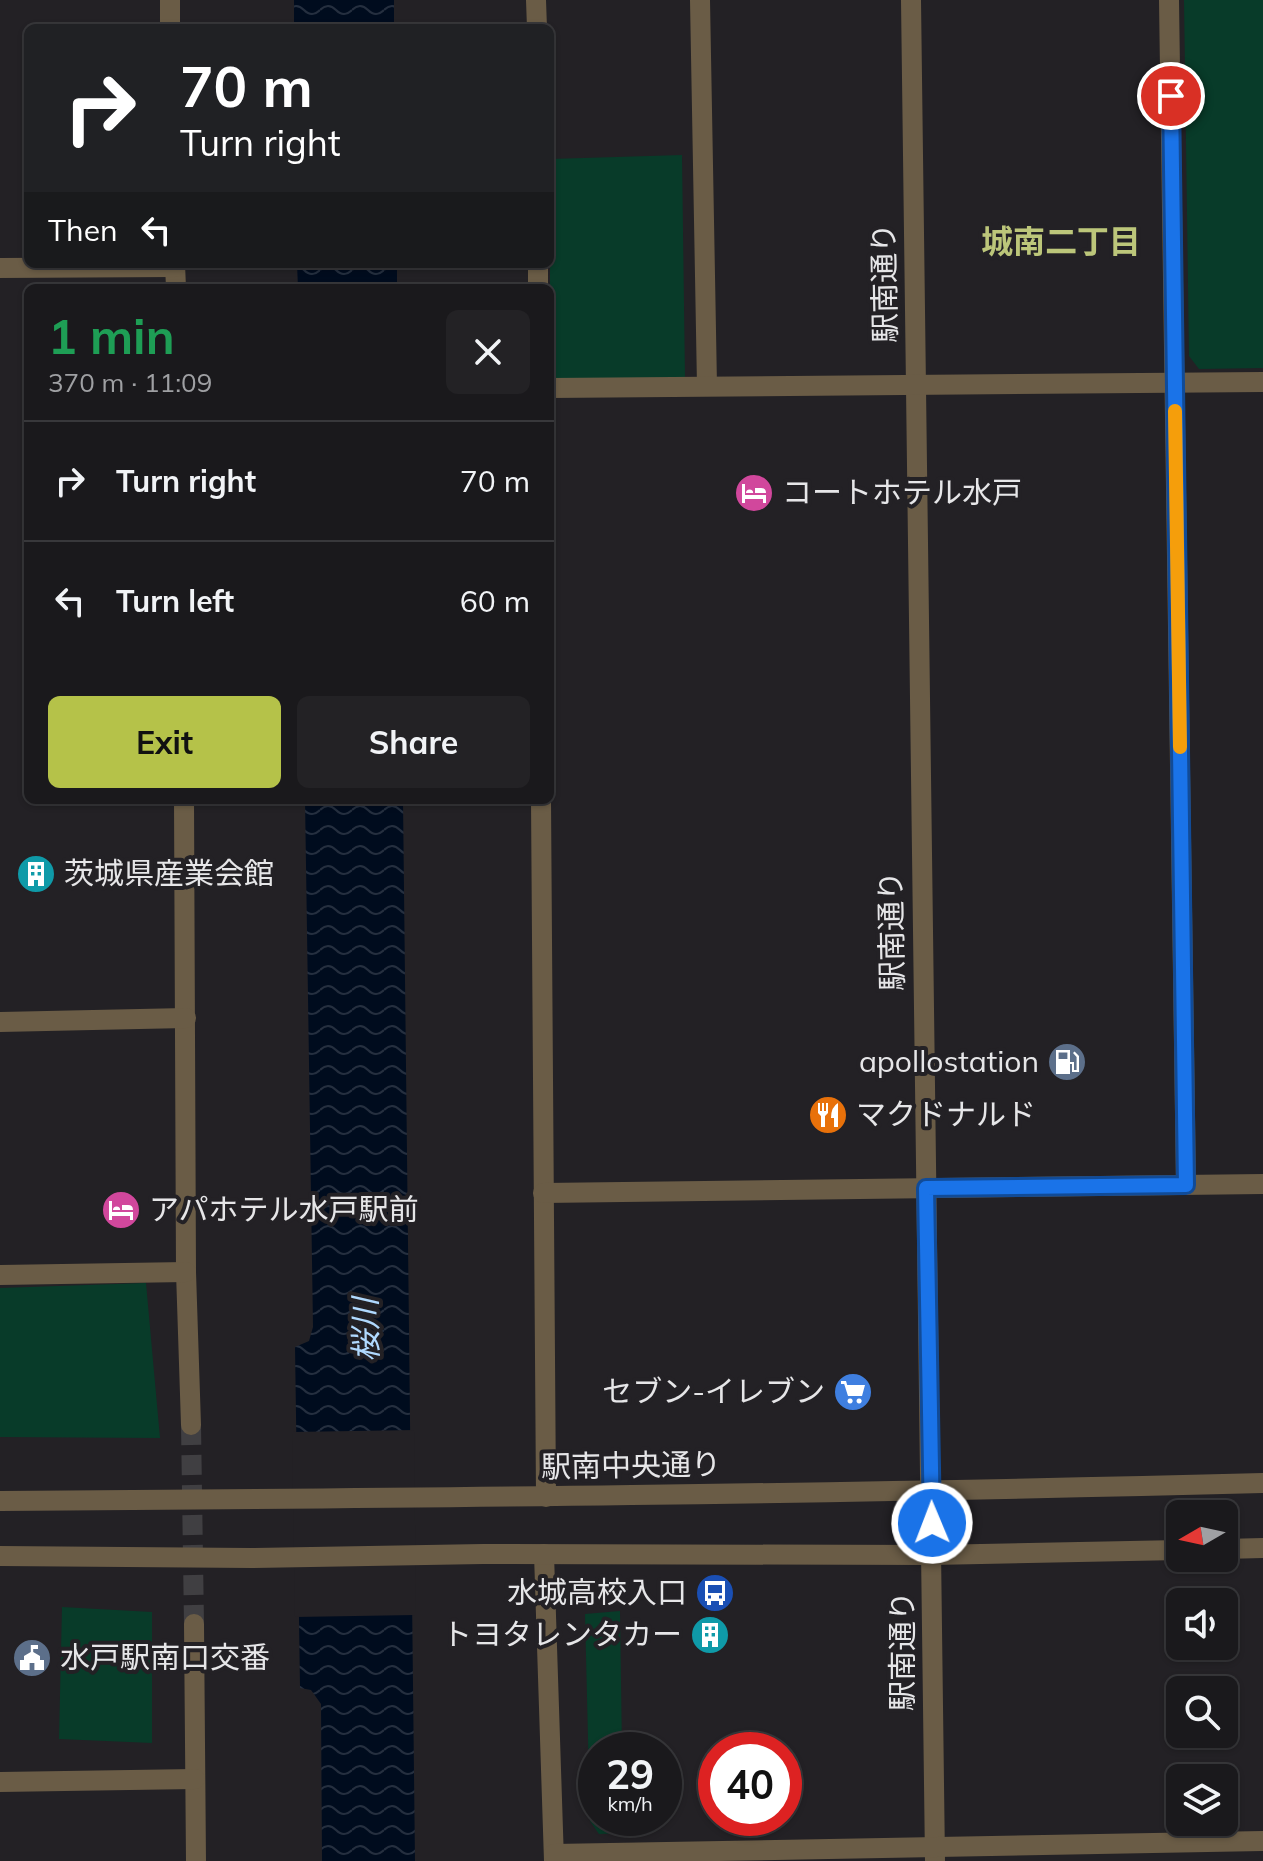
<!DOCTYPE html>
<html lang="en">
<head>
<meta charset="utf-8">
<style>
  :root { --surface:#1a191c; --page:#232225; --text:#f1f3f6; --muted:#9fa0a3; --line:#38383b; --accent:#b5c249 }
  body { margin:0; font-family:Mulish,"Noto Sans JP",sans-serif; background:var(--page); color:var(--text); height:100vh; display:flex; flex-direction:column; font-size:30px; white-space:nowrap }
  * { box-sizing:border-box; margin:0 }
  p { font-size:26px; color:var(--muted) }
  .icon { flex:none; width:44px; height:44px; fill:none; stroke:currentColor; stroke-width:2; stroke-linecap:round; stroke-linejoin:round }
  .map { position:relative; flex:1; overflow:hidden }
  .drawer { position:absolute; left:24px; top:284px; width:530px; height:520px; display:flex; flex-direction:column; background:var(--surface); border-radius:12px; box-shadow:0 2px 6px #0004,0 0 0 2px var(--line) }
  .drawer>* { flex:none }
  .banner { position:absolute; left:24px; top:24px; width:530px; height:244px; border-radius:12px; box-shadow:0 2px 6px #0004,0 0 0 2px var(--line); background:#202124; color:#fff; overflow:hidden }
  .needle { width:52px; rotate:261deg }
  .buttons { position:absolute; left:1166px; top:1500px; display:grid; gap:16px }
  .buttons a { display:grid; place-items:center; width:72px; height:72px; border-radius:12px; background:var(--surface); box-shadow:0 2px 6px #0004,0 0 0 2px var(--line); font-size:40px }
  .speed { position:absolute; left:578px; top:1732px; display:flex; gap:16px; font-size:40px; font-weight:700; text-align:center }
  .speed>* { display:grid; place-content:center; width:104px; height:104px; border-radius:50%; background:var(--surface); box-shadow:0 2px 6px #0004,0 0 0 2px var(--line); line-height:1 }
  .speed small { font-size:20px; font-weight:400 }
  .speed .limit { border:12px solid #d22; background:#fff; color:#111 }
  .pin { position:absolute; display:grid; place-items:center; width:68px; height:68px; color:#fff; margin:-34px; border:4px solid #fff; border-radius:50%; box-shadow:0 2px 8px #0007 }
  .me { position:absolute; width:88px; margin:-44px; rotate:359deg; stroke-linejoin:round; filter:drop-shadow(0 0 6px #0008) }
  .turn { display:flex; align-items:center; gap:28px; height:168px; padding:0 24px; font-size:36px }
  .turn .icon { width:104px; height:104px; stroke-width:2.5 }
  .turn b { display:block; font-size:56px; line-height:68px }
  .then { display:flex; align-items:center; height:76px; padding:0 24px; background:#0003; gap:16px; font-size:30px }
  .round { display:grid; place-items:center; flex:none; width:84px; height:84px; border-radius:12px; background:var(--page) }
  .summary { display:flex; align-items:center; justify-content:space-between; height:136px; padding:0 24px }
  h1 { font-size:48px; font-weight:700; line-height:60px; color:#1e9e55 }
  .cta { display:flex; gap:16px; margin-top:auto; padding:16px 24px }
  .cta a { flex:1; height:92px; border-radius:12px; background:var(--accent); color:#111; font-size:32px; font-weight:700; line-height:92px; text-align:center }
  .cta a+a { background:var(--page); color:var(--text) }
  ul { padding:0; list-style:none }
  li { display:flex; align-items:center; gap:24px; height:120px; padding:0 24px; border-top:2px solid var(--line) }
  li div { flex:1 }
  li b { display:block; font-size:30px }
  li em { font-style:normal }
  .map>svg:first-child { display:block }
  .green { fill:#083b29 }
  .water { fill:url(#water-waves) }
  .pier { fill:#232125 }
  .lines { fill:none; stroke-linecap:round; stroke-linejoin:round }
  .minor-tunnel { stroke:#403f42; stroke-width:20; stroke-dasharray:20 10; stroke-linecap:butt }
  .minor { stroke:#6a5c46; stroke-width:20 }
  .route-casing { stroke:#114b97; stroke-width:20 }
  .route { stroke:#1a73e8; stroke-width:14 }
  .slow { stroke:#f59e0b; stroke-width:14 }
  .labels { text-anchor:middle; stroke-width:8; stroke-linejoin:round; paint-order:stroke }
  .street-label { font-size:30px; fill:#e6e6e8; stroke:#232125 }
  .poi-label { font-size:30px; fill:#e6e6e8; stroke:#232125; text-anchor:start }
  .neighbourhood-label { font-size:32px; font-weight:bold; fill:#bcc67a; stroke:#232125 }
  .water-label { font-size:32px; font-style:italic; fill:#b0d9fe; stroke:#232125 }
</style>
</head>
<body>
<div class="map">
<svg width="1263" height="1861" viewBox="0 0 1263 1861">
  <defs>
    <pattern id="water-waves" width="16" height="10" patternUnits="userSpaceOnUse" patternTransform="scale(2)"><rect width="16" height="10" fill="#000c1e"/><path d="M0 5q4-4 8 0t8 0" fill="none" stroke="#252f3f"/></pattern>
  </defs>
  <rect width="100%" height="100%" fill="#232125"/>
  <g class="green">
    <polygon points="1184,0 1263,0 1263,368 1199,369 1189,356"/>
    <polygon points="682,155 685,379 550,381 550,159"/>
    <polygon points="146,1283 160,1438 0,1437 0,1288"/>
    <polygon points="62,1607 152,1612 152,1743 59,1739"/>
    <polygon points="620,1611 622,1750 596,1750 596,1818 623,1818 623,1833 599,1834 590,1821 585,1614"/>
  </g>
  <g class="water">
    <rect x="294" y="0" width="100" height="28"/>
    <polygon points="297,264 397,264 397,288 298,288"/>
    <polygon points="305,800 403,800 415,1861 322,1861 321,1704 311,1690 300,1688 295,1347 309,1341 313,1327"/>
  </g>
  <polygon class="pier" points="414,1430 416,1615 295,1617 292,1432"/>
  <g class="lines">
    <polyline class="minor-tunnel" points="191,1425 194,1624"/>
    <g class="minor">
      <polyline points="170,0 170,28"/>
      <polyline points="536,0 537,28"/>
      <polyline points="700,0 707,386"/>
      <polyline points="911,0 935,1861"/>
      <polyline points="1169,0 1186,1185"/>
      <polyline points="175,264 176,288"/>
      <polyline points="538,264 538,288"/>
      <polyline points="0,268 175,267"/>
      <polyline points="550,388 1263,382"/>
      <polyline points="184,800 186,1272 191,1425"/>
      <polyline points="541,800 546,1497"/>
      <polyline points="0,1022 186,1018"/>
      <polyline points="543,1193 1263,1184"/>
      <polyline points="0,1275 186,1272"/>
      <path d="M0,1501C421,1498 842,1494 1263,1483"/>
      <polyline points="1224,1549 1263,1548"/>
      <polyline points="544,1554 554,1861"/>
      <polyline points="0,1556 251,1558 483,1554 932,1555 1180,1550"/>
      <polyline points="194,1624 196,1861"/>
      <polyline points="0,1782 195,1779"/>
      <polyline points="554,1854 1263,1841"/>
    </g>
  </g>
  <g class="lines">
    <defs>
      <polyline id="route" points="932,1523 926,1188 1186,1185 1171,96"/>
    </defs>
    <use href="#route" class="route-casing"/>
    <use href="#route" class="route"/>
    <polyline class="slow" points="1175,411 1180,747"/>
  </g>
  <defs>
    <symbol id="hotel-disc" viewBox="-11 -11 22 22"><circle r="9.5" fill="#d1479c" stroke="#232125"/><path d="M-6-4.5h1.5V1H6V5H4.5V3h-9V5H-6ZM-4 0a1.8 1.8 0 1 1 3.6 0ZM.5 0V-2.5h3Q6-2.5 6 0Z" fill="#fff"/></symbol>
    <symbol id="building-disc" viewBox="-11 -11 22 22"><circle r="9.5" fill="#0f9aa8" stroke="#232125"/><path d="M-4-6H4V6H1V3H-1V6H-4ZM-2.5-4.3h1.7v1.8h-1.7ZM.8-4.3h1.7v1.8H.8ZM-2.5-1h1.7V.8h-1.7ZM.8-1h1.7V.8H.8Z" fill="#fff"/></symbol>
    <symbol id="fuel-disc" viewBox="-11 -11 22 22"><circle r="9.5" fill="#5c6f8a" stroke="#232125"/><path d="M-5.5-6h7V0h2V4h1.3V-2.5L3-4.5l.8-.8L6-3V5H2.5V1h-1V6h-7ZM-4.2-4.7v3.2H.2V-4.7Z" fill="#fff"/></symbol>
    <symbol id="restaurant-disc" viewBox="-11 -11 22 22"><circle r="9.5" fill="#e8710a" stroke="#232125"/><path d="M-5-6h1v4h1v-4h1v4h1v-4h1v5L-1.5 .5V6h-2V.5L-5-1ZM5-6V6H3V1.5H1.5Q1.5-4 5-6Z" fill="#fff"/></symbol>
    <symbol id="supermarket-disc" viewBox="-11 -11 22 22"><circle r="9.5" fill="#3f7fe0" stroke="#232125"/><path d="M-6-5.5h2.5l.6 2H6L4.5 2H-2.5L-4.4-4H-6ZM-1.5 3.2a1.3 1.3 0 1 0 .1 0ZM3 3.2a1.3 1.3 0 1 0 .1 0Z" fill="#fff"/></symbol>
    <symbol id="bus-disc" viewBox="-11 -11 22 22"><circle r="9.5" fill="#1a4fb4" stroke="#232125"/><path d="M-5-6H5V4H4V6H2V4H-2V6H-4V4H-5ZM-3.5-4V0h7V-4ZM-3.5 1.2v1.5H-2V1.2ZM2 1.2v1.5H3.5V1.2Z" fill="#fff"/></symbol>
    <symbol id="civic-disc" viewBox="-11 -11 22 22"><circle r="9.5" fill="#5c6f8a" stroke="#232125"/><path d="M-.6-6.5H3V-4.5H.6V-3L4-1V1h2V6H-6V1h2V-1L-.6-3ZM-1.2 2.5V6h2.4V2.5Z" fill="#fff"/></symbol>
  </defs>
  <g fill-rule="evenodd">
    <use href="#hotel-disc" x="732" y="471" width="44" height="44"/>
    <use href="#building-disc" x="14" y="852" width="44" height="44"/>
    <use href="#fuel-disc" x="1045" y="1040" width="44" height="44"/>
    <use href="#restaurant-disc" x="806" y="1093" width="44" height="44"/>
    <use href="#hotel-disc" x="99" y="1188" width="44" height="44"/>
    <use href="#supermarket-disc" x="831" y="1370" width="44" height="44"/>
    <use href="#bus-disc" x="693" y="1571" width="44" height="44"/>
    <use href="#building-disc" x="688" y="1613" width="44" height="44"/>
    <use href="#civic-disc" x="10" y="1636" width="44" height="44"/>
  </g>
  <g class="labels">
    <g class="street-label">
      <text transform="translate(885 283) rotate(-91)" y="10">駅南通り</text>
      <text transform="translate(892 931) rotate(-91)" y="10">駅南通り</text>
      <text transform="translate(631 1466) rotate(-1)" y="10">駅南中央通り</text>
      <text transform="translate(903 1651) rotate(-90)" y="10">駅南通り</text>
    </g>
    <g class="poi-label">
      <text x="782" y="503">コートホテル水戸</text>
      <text x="64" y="884">茨城県産業会館</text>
      <text x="1039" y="1072" text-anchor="end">apollostation</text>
      <text x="856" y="1125">マクドナルド</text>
      <text x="149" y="1220">アパホテル水戸駅前</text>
      <text x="825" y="1402" text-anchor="end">セブン-イレブン</text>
      <text x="687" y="1603" text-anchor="end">水城高校入口</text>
      <text x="682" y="1645" text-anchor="end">トヨタレンタカー</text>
      <text x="60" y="1668">水戸駅南口交番</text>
    </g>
    <g class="neighbourhood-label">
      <text x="1061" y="253">城南二丁目</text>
    </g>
    <g class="water-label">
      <text transform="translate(366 1330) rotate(-91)" y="11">桜川</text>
    </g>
  </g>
</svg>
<div class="buttons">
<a><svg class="needle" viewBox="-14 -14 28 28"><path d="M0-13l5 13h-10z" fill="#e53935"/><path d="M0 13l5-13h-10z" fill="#9fa0a3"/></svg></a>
<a><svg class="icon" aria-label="sound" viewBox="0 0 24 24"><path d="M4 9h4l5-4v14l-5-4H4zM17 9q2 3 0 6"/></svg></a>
<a><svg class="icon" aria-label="search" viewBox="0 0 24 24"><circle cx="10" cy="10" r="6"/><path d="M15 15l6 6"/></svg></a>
<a><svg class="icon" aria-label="layers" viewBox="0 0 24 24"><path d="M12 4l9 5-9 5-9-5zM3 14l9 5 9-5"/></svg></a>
</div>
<div class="speed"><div>29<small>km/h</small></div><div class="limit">40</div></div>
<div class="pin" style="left:1171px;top:96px;background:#d93025"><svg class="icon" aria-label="arrive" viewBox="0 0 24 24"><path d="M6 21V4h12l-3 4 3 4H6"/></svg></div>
<svg class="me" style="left:932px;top:1523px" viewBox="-20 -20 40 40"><circle r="17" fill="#1a73e8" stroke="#fff" stroke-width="3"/><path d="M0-11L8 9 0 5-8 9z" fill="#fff"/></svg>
<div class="banner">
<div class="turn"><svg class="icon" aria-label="right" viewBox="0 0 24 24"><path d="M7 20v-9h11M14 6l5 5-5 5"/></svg><div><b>70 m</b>Turn right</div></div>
<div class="then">Then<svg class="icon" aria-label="left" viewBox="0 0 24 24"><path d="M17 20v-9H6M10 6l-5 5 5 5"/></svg></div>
</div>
<section class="drawer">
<div class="summary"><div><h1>1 min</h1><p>370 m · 11:09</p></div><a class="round"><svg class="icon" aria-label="close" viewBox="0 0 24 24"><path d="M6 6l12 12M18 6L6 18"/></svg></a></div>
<ul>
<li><svg class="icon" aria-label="right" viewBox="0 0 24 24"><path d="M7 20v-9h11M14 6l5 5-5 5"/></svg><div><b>Turn right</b></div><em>70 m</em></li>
<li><svg class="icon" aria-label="left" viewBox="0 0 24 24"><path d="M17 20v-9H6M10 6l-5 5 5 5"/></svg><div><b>Turn left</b></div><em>60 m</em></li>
</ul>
<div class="cta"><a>Exit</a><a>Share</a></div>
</section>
</div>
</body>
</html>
